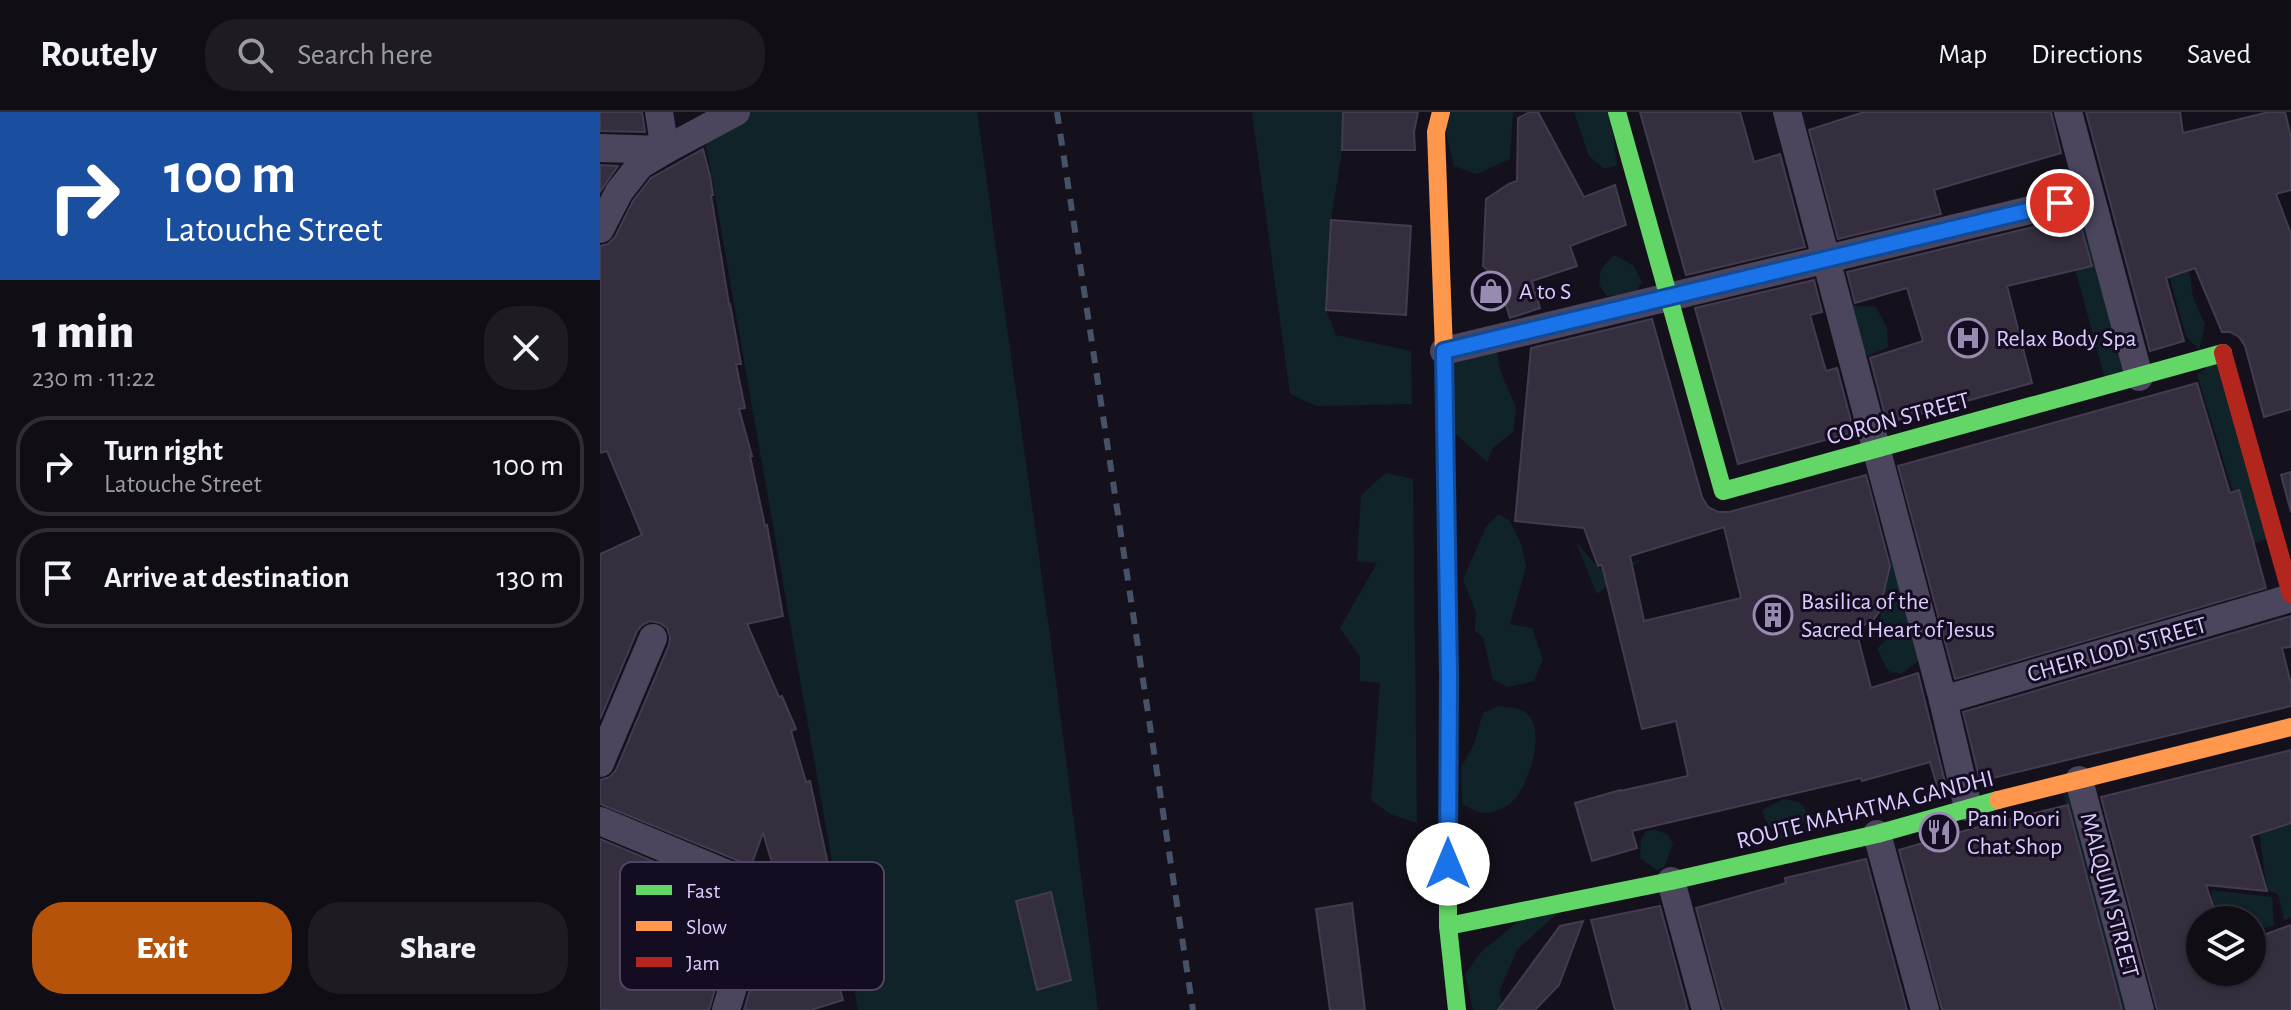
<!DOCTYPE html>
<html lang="en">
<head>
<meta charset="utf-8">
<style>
  :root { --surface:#100d15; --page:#1e1b22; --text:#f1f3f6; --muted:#9c9ca0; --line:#302d34; --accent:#b45309 }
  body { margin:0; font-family:"Alegreya Sans",sans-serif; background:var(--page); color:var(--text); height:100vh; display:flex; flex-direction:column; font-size:30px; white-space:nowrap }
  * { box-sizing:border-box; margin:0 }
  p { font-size:26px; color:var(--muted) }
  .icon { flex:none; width:44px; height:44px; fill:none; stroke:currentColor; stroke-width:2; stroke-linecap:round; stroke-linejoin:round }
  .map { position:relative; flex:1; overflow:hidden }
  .panel { display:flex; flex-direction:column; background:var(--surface); width:600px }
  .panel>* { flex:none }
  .top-card { background:#1a4fa0; color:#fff; overflow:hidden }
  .controls { position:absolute; left:1586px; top:794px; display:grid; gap:16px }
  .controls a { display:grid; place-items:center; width:80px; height:80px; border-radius:50%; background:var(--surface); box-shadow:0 2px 6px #0004,0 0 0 2px var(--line); font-size:40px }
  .pin { position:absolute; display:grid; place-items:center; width:68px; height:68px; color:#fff; margin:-34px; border:4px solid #fff; border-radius:50%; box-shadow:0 2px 8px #0007 }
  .me { position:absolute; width:88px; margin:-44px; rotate:0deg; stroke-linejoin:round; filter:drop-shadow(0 0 6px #0008) }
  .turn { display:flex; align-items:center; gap:28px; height:168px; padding:0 32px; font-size:36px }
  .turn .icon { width:104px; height:104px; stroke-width:2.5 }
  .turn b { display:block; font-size:56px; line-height:68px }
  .round { display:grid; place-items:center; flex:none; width:84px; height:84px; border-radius:32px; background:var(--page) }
  .headline { display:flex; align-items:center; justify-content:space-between; height:136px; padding:0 32px }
  h1 { font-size:48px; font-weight:800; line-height:60px }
  .cta { display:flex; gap:16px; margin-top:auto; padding:16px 32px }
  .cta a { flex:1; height:92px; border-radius:32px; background:var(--accent); color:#fff; font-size:32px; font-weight:800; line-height:92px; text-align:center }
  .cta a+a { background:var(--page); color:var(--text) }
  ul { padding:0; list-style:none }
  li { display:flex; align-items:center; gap:24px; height:100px; margin:0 16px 12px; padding:0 16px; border:4px solid var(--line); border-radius:32px }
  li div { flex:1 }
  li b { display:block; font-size:30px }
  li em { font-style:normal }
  header { display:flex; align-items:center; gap:48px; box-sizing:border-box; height:112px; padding:0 40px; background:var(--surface); border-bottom:2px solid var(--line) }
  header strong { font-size:38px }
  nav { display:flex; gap:44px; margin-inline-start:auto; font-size:28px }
  .search { width:560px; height:72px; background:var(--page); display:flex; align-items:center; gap:20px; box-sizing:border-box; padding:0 28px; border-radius:32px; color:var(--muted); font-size:30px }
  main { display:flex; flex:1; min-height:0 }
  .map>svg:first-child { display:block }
  .green { fill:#102329 }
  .building { fill:#352e3e; stroke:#433b50; stroke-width:2; fill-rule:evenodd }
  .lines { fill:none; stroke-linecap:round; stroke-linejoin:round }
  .street { stroke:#4b455d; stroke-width:28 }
  .fast { stroke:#63d668; stroke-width:18 }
  .slow { stroke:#ff974d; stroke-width:18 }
  .jam { stroke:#b3261e; stroke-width:18 }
  .rail { stroke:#455268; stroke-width:6; stroke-dasharray:12 10; stroke-linecap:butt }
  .route-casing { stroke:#114b97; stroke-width:20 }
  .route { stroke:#1a73e8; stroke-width:14 }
  .labels { text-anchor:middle; stroke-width:6; stroke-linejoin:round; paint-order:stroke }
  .poi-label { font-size:24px; fill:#dcf; stroke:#140c21; text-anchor:start }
  .street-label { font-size:24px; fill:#dcf; stroke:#140c21 }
  .key { fill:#140c21; stroke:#504664; stroke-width:2 }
  .key-label { font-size:22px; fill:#dcf }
</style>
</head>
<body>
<header>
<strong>Routely</strong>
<div class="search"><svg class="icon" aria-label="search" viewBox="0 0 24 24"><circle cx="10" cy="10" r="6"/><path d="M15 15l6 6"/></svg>Search here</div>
<nav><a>Map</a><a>Directions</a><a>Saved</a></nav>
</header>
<main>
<section class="panel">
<div class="top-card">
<div class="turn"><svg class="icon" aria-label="right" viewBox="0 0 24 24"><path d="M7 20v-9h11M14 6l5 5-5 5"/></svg><div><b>100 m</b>Latouche Street</div></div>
</div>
<div class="headline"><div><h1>1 min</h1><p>230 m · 11:22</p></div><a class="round"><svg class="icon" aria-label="close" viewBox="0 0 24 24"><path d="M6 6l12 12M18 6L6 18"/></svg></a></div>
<ul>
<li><svg class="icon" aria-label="right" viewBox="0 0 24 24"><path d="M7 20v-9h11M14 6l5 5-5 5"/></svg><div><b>Turn right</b><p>Latouche Street</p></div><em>100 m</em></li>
<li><svg class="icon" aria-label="arrive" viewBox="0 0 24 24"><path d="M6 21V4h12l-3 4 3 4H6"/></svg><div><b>Arrive at destination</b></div><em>130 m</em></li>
</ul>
<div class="cta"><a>Exit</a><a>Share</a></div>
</section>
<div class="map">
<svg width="1691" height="898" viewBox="0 0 1691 898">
  <rect width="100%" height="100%" fill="#15111c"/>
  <g class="green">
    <polygon points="144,0 377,0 451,531 498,898 258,898 104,21"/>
    <polygon points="652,0 743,0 742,38 731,108 726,198 736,223 811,239 812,292 717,294 690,282"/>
    <polygon points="841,0 913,0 910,47 877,62 854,54"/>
    <polygon points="974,0 1010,0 1017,53 1005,57 989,44"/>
    <polygon points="1486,90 1531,259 1505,267 1459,97"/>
    <polygon points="1584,117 1593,186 1605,212 1599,238 1586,224 1559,128"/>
    <polygon points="1014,143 1033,153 1042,170 1034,183 1007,184 999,172 1001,157"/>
    <polygon points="1246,193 1276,195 1287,216 1288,235 1268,244 1256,233"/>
    <polygon points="896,234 900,258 916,296 913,320 893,336 887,350 850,317 841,250"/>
    <polygon points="1619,248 1671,425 1587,458 1641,406 1597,262"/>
    <polygon points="786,361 813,367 817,711 790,702 771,688 780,571 760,569 760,545 740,516 777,451 757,449 761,383"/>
    <polygon points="898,402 909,408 915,419 921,432 926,455 910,512 932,516 943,547 934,569 908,575 893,568 883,525 875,519 876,501 863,467 886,415"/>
    <polygon points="976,430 999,457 1041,448 997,482"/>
    <polygon points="1281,444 1297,446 1320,548 1301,562 1288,559 1277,537 1288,526 1286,518 1279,510 1286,484 1279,461"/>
    <path d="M898,594C906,595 916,595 923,599C949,612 929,673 913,689C907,695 893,701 885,701C876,700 869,696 862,692L861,656L874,632L883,601Z"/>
    <polygon points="1469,680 1535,898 1522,898 1463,681"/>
    <path d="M1184,687C1215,691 1208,705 1193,725L1183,727C1171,719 1166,711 1162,698Z"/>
    <polygon points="1691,709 1691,806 1684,808 1678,782 1667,778 1659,719"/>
    <polygon points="1057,718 1068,723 1073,732 1064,755 1057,758 1040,746 1041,728 1046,719"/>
    <polygon points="1611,778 1672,785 1674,814 1652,819 1652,808 1616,808"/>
    <polygon points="962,797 917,838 899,880 904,898 873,898 865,862 882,839 926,803"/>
  </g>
  <g class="building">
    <polygon points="0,0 42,0 45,20 0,19"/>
    <polygon points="743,0 818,0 814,20 815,38 742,38"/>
    <polygon points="930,0 938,0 984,85 1015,73 1026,113 970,134 977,154 932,169 940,196 910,206 898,168 883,154 886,87 909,72 917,69 918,6"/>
    <polygon points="1040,0 1140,0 1154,50 1180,42 1205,135 1086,163"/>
    <polygon points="1264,0 1451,0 1461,41 1334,78 1341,102 1238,127 1209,18"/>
    <polygon points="1486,0 1580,0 1583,21 1669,0 1685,0 1691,25 1691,78 1676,82 1691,122 1691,297 1664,305 1645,234 1639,225 1630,220 1622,220 1595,156 1566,166 1584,229 1550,239"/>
    <polygon points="103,37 110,64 113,83 111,83 129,192 130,192 141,252 136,252 145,296 139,297 152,344 150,344 165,414 167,413 183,504 147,512 179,585 182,584 196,617 191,619 206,670 210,669 229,757 207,763 243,888 211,898 144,898 163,834 199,839 163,721 151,754 0,692 0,668 10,665 16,658 69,533 70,525 67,516 60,511 50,509 42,513 37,519 0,607 0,442 42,423 7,339 0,341 0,134 8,132 15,125 33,89 51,66"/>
    <polygon points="0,53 18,54 0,80"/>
    <polygon points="1478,104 1492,154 1407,174 1432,271 1287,311 1270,246 1323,229 1307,176 1255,191 1247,160"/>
    <polygon points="731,108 811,114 806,203 726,198"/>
    <polygon points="1214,168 1222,200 1210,203 1226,259 1237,256 1254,320 1138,352 1095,196"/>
    <path d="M1052,207L1102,385L1108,395L1118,400H1129L1266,363L1290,454L1279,500L1274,507L1256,518L1271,576L1318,561L1347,678L1339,681L1330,650L1262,669L1261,666L1032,719L1037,736L992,749L975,691L1020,678V679L1088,664L1076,609L1042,617L1002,453L998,454L984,416L915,409L931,236ZM1124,415L1141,486L1044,509L1030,444Z"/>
    <polygon points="1597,271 1630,381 1639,378 1666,476 1355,567 1298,354"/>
    <polygon points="1691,360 1691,400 1681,363"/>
    <polygon points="1691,504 1691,535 1682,536 1691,572 1691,594 1380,669 1363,600"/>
    <polygon points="1691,638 1691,711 1651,724 1667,779 1606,773 1618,808 1600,808 1600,860 1652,860 1652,827 1691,813 1691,898 1557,898 1501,685"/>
    <polygon points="1468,693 1522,898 1342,898 1299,738 1374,716"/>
    <polygon points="0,727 140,786 125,830 129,830 109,898 0,898"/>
    <polygon points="1266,747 1307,898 1123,898 1096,796 1186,771 1185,766"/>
    <polygon points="451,780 471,868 437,878 416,789"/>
    <polygon points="752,791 765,898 730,898 716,797"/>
    <polygon points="1060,794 1088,898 1015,898 991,808"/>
    <polygon points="983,809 959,873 935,898 898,898 960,814"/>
  </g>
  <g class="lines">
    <g class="street">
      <polyline points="1187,0 1343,588 1368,695"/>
      <polyline points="1468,0 1539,265"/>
      <polyline points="0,36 65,38 136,0"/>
      <polyline points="0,117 19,80 40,53 65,38 59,0"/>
      <polyline points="844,239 1489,84"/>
      <polyline points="1343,588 1691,486"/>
      <polyline points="0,651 53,526"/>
      <polyline points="1479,668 1540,898"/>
      <polyline points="0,709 163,777 126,898"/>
      <polyline points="1277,722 1325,898"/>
      <polyline points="1071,769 1106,898"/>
    </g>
    <g class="fast">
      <polyline points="1017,0 1123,379 1623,241"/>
      <polyline points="848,514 848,814 857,898"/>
      <polyline points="848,814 1071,769 1277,722 1398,688"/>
    </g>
    <g class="slow">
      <polyline points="841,0 836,20 844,239 848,514"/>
      <polyline points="1398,688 1691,615"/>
    </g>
    <polyline class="jam" points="1623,241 1691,482"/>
    <polyline class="rail" points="457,0 593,898"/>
  </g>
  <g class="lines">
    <defs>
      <polyline id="route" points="848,752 849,564 844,239 1460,91"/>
    </defs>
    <use href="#route" class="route-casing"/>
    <use href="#route" class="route"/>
  </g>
  <defs>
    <symbol id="shop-ring" viewBox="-11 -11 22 22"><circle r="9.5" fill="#140c21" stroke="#978bb0" stroke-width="1.5"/><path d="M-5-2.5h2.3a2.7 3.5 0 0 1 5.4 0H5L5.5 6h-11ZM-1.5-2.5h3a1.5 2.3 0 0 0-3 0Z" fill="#978bb0"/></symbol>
    <symbol id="hospital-ring" viewBox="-11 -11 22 22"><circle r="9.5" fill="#140c21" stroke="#978bb0" stroke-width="1.5"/><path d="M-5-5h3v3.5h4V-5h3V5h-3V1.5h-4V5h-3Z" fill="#978bb0"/></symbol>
    <symbol id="building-ring" viewBox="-11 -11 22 22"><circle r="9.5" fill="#140c21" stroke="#978bb0" stroke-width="1.5"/><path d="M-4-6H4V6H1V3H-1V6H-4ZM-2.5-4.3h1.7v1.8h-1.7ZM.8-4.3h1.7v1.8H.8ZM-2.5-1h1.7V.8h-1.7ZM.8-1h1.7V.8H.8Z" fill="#978bb0"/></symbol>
    <symbol id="restaurant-ring" viewBox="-11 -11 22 22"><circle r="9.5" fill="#140c21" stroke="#978bb0" stroke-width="1.5"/><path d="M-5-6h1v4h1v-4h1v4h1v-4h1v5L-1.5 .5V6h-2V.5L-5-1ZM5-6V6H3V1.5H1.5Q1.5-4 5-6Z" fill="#978bb0"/></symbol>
  </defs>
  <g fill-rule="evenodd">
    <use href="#shop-ring" x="869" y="157" width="44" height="44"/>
    <use href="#hospital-ring" x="1346" y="204" width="44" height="44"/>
    <use href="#building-ring" x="1151" y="481" width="44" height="44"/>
    <use href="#restaurant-ring" x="1317" y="698" width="44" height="44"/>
  </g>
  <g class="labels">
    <g class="poi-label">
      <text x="919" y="187">A to S</text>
      <text x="1396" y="234">Relax Body Spa</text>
      <text x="1201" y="497">Basilica of the<tspan x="1201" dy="28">Sacred Heart of Jesus</tspan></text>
      <text x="1367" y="714">Pani Poori<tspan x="1367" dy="28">Chat Shop</tspan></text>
    </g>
    <g class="street-label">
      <text transform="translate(1298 306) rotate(-15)" y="8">CORON STREET</text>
      <text transform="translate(1517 537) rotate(-16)" y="8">CHEIR LODI STREET</text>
      <text transform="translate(1265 697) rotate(-14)" y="8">ROUTE MAHATMA GANDHI</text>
      <text transform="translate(1510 783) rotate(75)" y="8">MALQUIN STREET</text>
    </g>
  </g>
  <rect x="20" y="750" width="264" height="128" rx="12" class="key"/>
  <rect x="36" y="773" width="36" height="10" fill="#63d668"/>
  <rect x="36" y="809" width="36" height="10" fill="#ff974d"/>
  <rect x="36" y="845" width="36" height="10" fill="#b3261e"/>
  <g class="key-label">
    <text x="86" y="786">Fast</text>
    <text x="86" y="822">Slow</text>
    <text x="86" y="858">Jam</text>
  </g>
</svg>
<div class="controls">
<a><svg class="icon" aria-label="layers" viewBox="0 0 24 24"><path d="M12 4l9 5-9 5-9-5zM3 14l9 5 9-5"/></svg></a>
</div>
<div class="pin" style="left:1460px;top:91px;background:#d93025"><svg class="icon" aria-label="arrive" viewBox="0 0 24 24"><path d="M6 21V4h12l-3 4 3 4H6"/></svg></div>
<svg class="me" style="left:848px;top:752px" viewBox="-20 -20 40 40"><circle r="19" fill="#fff"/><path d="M0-13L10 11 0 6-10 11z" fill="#1a73e8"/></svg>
</div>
</main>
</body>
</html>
